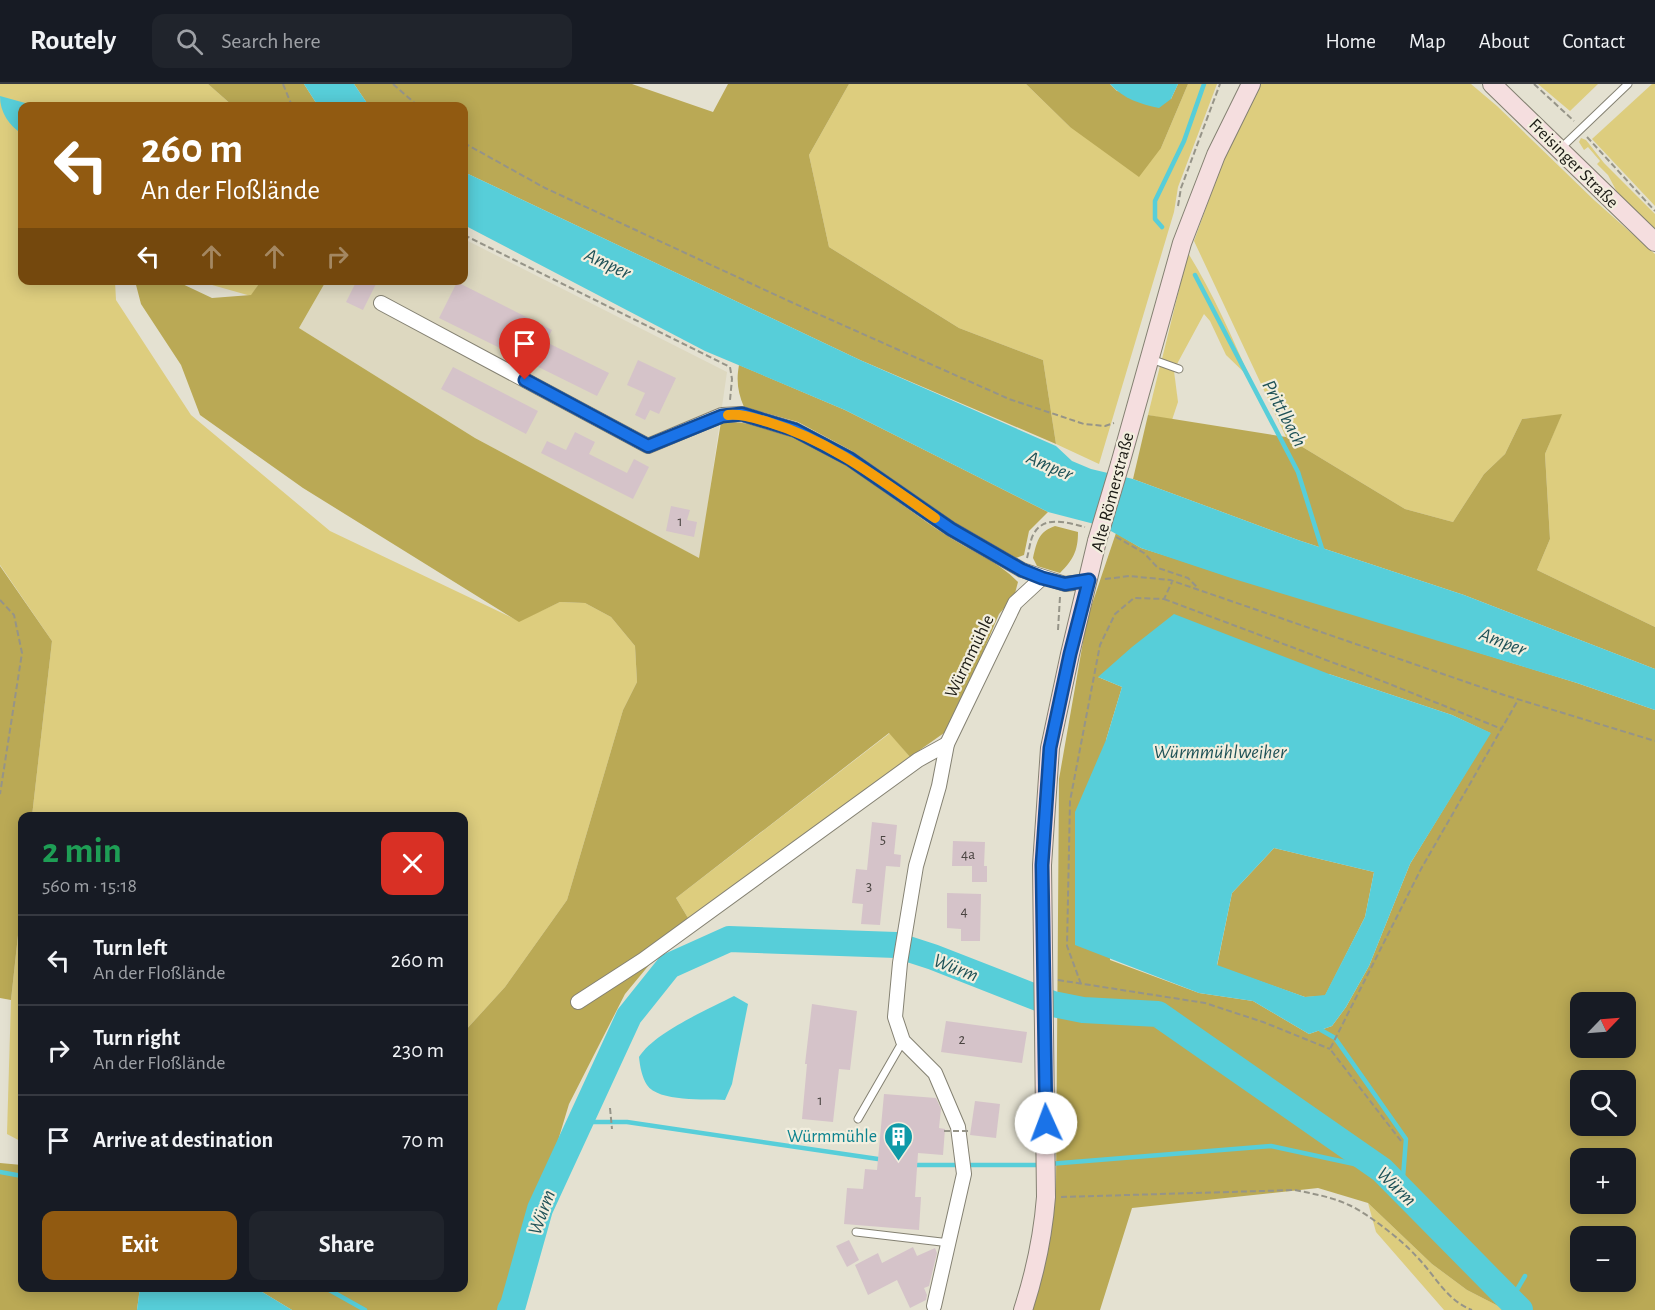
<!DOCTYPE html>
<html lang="en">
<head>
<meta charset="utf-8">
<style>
  :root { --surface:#171b24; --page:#20242c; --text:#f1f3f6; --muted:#9ea1a6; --line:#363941; --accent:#915a11 }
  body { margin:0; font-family:"Alegreya Sans",sans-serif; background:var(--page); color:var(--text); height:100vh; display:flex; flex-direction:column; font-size:22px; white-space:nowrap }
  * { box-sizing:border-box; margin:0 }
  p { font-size:20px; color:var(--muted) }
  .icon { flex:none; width:33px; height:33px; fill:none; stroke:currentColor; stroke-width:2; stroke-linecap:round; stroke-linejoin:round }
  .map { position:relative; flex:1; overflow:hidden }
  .details { position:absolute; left:18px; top:728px; width:450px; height:480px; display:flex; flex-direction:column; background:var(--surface); border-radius:12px; box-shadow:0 3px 15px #0003 }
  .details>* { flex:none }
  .banner { position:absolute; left:18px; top:18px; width:450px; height:183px; border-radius:12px; box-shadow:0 3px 15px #0003; background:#915a11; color:#fff; overflow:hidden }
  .needle { width:39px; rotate:65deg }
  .buttons { position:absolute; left:1570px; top:908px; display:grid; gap:12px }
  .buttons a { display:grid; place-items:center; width:66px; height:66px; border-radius:12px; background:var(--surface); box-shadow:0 3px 15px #0003; font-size:30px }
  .pin { position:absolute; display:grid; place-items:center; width:51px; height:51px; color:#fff; margin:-62px -26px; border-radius:50% 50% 50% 0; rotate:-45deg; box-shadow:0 0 6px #0007 }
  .pin .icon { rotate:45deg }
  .me { position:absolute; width:66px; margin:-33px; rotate:358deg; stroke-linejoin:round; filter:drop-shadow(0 0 4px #0008) }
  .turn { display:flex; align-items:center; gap:21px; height:126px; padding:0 24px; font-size:27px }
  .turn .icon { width:78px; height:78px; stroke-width:2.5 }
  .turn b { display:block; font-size:42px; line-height:51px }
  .lanes { display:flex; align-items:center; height:57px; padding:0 24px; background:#0003; justify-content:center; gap:30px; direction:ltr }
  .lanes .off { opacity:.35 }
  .round { display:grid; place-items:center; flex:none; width:63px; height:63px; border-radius:12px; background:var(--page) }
  .summary { display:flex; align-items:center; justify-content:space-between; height:102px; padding:0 24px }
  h1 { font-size:36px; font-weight:700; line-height:45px; color:#1e9e55 }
  .cta { display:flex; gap:12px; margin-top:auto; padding:12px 24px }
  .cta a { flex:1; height:69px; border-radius:12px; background:var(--accent); color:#fff; font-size:24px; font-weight:700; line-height:69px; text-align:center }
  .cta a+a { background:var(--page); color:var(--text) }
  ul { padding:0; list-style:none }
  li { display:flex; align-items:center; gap:18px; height:90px; padding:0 24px; border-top:2px solid var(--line) }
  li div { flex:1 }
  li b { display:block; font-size:22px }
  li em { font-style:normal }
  header { display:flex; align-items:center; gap:36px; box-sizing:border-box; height:84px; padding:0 30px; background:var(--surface); border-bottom:2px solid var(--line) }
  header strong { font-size:28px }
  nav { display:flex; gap:33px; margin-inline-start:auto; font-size:21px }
  .search { width:420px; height:54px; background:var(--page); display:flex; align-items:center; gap:15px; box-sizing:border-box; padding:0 21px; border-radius:12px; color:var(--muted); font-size:22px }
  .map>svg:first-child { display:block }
  .built { fill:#ddd8c0 }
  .green { fill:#ddcd7e }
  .forest { fill:#baa955; fill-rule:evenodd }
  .water { fill:#57ced9; fill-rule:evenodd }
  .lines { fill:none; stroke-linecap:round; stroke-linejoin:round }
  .stream { stroke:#57ced9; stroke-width:4.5 }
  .river { stroke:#57ced9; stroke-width:26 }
  .building { fill:#d5c3c9 }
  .lane-casing { stroke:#848172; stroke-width:9 }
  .street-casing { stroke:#848172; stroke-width:16 }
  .secondary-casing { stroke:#848172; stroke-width:20 }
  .path { stroke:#969488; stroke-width:2; stroke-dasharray:6 3; stroke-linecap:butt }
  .lane { stroke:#fff; stroke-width:7 }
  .street { stroke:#fff; stroke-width:14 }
  .secondary { stroke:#f5dedf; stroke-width:18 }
  .secondary-bridge-casing { stroke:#848172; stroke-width:20; stroke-linecap:butt }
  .path-bridge { stroke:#969488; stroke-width:2; stroke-dasharray:6 3; stroke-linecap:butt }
  .secondary-bridge { stroke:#f5dedf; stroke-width:18 }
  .route-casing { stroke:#114b97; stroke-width:15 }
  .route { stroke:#1a73e8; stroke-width:10 }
  .slow { stroke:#f59e0b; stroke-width:10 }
  .labels { text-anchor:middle; stroke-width:4.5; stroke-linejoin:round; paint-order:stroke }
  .number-label { font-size:15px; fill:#4a4441 }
  .street-label { font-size:18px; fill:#1b1a14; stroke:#f2eede }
  .culture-label { font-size:18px; fill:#0d838f; stroke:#f2eede; text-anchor:end }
  .water-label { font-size:20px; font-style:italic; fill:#1f5257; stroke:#f2eede }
</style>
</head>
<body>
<header>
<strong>Routely</strong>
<div class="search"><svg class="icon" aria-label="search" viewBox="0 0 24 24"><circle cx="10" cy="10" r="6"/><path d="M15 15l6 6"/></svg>Search here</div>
<nav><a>Home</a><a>Map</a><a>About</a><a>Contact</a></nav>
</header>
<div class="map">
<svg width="1655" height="1226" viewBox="0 0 1655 1226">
  <rect width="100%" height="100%" fill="#e4e1d1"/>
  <polygon class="built" points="464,155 727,288 700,475 475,354 299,244 326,197 464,196"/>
  <g class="green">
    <polygon points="0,0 208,0 233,22 22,22 22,196 115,197 116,216 191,331 330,447 519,537 560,518 585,519 611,533 635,562 637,598 623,626 567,816 505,903 464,948 464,732 32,732 52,557 0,481"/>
    <polygon points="849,0 1026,0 1070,43 1161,64 1188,0 1217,0 1178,103 1174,128 1099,380 1056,360 1043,276 959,244 829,163 809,71"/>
    <polygon points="1261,0 1471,0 1497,22 1594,116 1655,170 1655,543 1537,486 1550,455 1545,370 1561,331 1522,335 1505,370 1484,390 1453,438 1405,425 1286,353 1194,157 1224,74"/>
    <polygon points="1538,0 1598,0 1570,27"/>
    <polygon points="1652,0 1655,0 1655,122 1592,55"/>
    <polygon points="1581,54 1586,56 1604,79 1655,130 1655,146 1617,108 1608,91 1597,80 1600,77 1588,63 1584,66 1579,58"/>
    <path d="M1188,169C1213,209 1231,251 1250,294L1226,271L1210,237L1204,230L1177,280L1162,275Z"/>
    <polygon points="198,197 261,197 251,212"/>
    <polygon points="1160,282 1174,287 1178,318 1172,336 1148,331"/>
    <polygon points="890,649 910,673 688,834 676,814"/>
    <polygon points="22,814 22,1058 7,1050 11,916"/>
    <polygon points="1368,1119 1432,1180 1467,1206 1506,1226 1444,1226 1376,1148"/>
  </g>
  <g class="forest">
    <polygon points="208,0 304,0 318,22 233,22"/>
    <polygon points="354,0 632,0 713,28 728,0 849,0 809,71 829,163 959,244 1043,276 1056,360 860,276 464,88 464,22 369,22"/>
    <polygon points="1026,0 1110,0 1117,7 1171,15 1178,0 1188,0 1161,64 1139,93 1070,43"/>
    <path d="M135,197H176L212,214L251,211L261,197H326L299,244L475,354L699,474L721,338C807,336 878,408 946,451C970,467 998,477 1018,498L1014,513L999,530L951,644L910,673L889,649L676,814L688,834L625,910L569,1020L507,1226H292L254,1203H464V948L505,903L567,816L623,626L637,598L635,562L611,533L585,519L560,518L519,538L303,404L200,331L181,281L141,220Z"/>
    <path d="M739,281L845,326L1048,428L1029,447L1024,471L1016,474L955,439L852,367L798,338L744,323C738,309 736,297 739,281Z"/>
    <polygon points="1562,330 1545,370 1550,455 1537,486 1655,543 1655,585 1464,511 1298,456 1133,395 1148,331 1286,353 1405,425 1453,438 1484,390 1505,370 1522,335"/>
    <path d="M1055,442L1078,448C1078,467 1073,476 1060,489L1037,482L1033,474C1037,458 1038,448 1055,442Z"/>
    <path d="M1116,449L1141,464L1577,599L1655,626V1226H1506L1467,1206L1432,1180L1368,1119L1318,1104L1132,1124L1100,1226H1030L1056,1103L1059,695L1087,535ZM1329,590L1452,631L1490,649L1410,780L1369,882L1346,923L1332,942L1309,950L1253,917L1199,909L1110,876L1106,656L1122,603L1098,593ZM1581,918H1626V963H1581ZM1581,996H1626V1041H1581ZM1581,1074H1626V1119H1581ZM1581,1152H1626V1197H1581Z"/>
    <polygon points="0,482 52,557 32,732 22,732 22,814 11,916 0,914"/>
    <polygon points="1274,764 1374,788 1365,833 1325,912 1305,913 1217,882 1232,809"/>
    <polygon points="0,1079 22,1081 22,1203 140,1203 137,1226 0,1226"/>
  </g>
  <g class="water">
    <polygon points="304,0 354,0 369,22 318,22"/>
    <path d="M1110,0H1178L1171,15L1159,24C1140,20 1124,15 1110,0Z"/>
    <path d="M0,12L36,22H22V50C9,41 0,29 0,12Z"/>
    <polygon points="464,88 860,276 1056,362 1072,377 1091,385 1133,395 1298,456 1464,511 1655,585 1655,626 1577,599 1234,495 1141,464 1102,442 1048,428 845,326 705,267 464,141"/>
    <path d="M1174,530L1329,590L1452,631L1491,649L1410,780L1369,882L1346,923L1332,942L1309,950L1253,917L1199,909L1075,861V728L1106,656L1122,603L1098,593L1132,563ZM1274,764L1374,788L1365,833L1325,911L1305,913L1217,881L1232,809Z"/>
    <path d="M734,912L748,920L732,1000L725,1016C706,1015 658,1018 647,1001C642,993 640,983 639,973C655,948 707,926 734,912Z"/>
    <polygon points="140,1203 254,1203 292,1226 137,1226"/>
  </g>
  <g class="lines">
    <g class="stream">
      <polyline points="1162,143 1155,135 1155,117 1184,57 1204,0"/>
      <polyline points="1195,191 1298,388 1323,468"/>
      <polyline points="1321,946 1335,954 1406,1055 1402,1106"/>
      <polyline points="580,1038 627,1038 878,1075"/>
      <polyline points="1049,1080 1271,1062 1382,1086"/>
      <polyline points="917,1081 1041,1081"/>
      <polyline points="0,1088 22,1092"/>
      <polyline points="324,1203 365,1226"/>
      <polyline points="1511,1216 1525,1192"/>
    </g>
    <polyline class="river" points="510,1226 513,1221 540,1125 629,932 669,882 729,855 896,861 933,873 1053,920 1083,926 1158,930 1382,1086 1520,1226"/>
  </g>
  <g class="building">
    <polygon points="357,196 378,196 363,226 346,218"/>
    <polygon points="457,198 552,246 546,258 609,289 597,312 439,234"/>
    <polygon points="638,276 676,294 659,330 650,326 645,336 635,331 645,309 627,301"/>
    <polygon points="453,283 538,327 526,350 441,305"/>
    <polygon points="575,348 595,358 589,370 627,389 634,375 649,383 633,415 541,369 547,357 566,366"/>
    <polygon points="671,422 690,426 687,436 697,438 694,453 666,447"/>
    <polygon points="872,738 897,741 894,770 901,771 900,783 886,782 880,841 861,840 863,820 852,819 856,785 867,786"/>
    <polygon points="953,757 985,758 984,782 987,782 987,798 972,798 972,782 952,782"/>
    <polygon points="947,809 981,810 980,857 961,857 961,845 947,844"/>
    <polygon points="812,920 857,927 850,986 839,985 833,1038 802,1035 807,980 805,980"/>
    <polygon points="946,937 1027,948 1022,979 941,968"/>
    <polygon points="884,1010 936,1014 941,1025 939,1044 945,1045 943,1071 918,1069 915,1113 921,1113 919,1146 844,1140 847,1104 863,1105 865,1085 877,1086"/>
    <polygon points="975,1017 1000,1020 996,1054 970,1051"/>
    <polygon points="849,1156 859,1176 847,1183 836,1162"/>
    <polygon points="913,1163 917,1172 935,1164 937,1169 929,1202 924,1204 927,1211 926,1216 910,1224 897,1196 868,1211 855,1181 878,1169 882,1179"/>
  </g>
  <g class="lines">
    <defs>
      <g id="lane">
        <polyline points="1561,64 1628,0"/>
        <polyline points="1151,275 1179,285"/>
        <polyline points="858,1035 903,957"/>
        <polyline points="856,1148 950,1159"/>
      </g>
      <g id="street">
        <polyline points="381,219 648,362 722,331 742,330 795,346 850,375 951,445 1022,486 1065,500 1089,497"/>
        <polyline points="578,918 643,876 918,676 947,660"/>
        <polyline points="934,1222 964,1090 958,1043 935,989 903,957 895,933 900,879 916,782 939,702 947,660 1015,519 1042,494"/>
      </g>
      <g id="secondary">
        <polyline points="1492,0 1655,158"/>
        <polyline points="1120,380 1182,159 1216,71 1251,0"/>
        <path d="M1023,1226C1035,1189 1043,1152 1046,1113L1042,781L1050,664L1070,570L1097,457"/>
      </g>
    </defs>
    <use href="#lane" class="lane-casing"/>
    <use href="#street" class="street-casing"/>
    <use href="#secondary" class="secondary-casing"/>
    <g class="path">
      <polyline points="283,0 292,22"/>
      <polyline points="393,0 418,22"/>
      <polyline points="1534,0 1574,37"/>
      <polyline points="1587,53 1655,127"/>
      <polyline points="464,59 545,104 791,218 1009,315 1084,340 1105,342 1114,339"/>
      <polyline points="1178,122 1181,104 1220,0"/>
      <polyline points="464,151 730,283 732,295 730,316"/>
      <polyline points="1116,453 1144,469 1158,484 1188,494 1198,504"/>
      <path d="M1027,474C1029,467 1030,457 1033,451C1044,430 1067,439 1085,443"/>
      <polyline points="1105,495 1129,492 1170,496 1504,611 1655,657"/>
      <polyline points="1164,515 1382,597 1502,645"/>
      <polyline points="0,516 14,531 22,569 0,710"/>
      <polyline points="1058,546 1060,513"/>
      <polyline points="1058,896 1205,919 1263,938 1330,965"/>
      <polyline points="1081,900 1067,862 1070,717 1100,561 1115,530 1134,514 1164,515 1172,498"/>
      <polyline points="610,1024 612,1045"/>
      <polyline points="1401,1057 1330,965 1421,785 1518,616"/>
      <path d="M1061,1113L1295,1106C1314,1110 1332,1113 1349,1121C1367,1129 1403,1157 1416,1172C1435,1191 1446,1216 1472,1226"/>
    </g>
    <use href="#lane" class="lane"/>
    <use href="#street" class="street"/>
    <use href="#secondary" class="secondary"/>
    <defs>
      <polyline id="secondary-bridge" points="1097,457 1120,380"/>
    </defs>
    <use href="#secondary-bridge" class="secondary-bridge-casing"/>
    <polyline class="path-bridge" points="944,1047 971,1047"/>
    <use href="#secondary-bridge" class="secondary-bridge"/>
  </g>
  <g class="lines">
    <defs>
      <polyline id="route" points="525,296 648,362 722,332 742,330 795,346 814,356 850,375 951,445 1022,486 1042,494 1065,500 1089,496 1070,570 1050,664 1042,781 1046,1039"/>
    </defs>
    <use href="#route" class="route-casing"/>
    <use href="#route" class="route"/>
    <path class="slow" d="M728,331C743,330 754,334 768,338C831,357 882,397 935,434"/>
  </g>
  <defs>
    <symbol id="building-pin" viewBox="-11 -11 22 30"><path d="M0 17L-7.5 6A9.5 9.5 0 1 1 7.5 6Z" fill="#0f9aa8" stroke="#f2eede"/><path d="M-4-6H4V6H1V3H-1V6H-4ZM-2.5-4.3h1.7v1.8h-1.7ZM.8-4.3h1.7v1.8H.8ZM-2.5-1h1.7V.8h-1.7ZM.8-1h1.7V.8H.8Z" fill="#fff"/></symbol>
  </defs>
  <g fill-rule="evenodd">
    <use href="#building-pin" x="882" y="1036" width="33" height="45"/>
  </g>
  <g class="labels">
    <g class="number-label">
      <text x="680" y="442">1</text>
      <text x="883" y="760">5</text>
      <text x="968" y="775">4a</text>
      <text x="869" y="807">3</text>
      <text x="964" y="832">4</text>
      <text x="962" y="960">2</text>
      <text x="820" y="1021">1</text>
    </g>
    <g class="street-label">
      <text transform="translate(1574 79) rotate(45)" y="6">Freisinger Straße</text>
      <text transform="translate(1112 408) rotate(-75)" y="6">Alte Römerstraße</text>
      <text transform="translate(969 572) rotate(-64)" y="6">Würmmühle</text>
    </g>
    <g class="culture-label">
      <text x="877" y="1058">Würmmühle</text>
    </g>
    <g class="water-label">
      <text transform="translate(608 179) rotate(25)" y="7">Amper</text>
      <text transform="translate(1285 329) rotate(62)" y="7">Prittlbach</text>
      <text transform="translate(1050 381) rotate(23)" y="7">Amper</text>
      <text transform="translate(1503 557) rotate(21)" y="7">Amper</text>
      <text x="1220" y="674">Würmmühlweiher</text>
      <text transform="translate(956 883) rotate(21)" y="7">Würm</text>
      <text transform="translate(1397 1102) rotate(44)" y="7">Würm</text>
      <text transform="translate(541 1128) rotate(-70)" y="7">Würm</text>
    </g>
  </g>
</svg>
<div class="buttons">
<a><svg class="needle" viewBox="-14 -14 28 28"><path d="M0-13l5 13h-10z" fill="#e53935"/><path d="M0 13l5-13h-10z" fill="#9ea1a6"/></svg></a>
<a><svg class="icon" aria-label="search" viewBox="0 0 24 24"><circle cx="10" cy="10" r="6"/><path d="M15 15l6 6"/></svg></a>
<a>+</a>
<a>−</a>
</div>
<div class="pin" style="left:525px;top:296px;background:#d93025"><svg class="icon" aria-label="arrive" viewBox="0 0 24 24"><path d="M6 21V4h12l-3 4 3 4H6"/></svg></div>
<svg class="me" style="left:1046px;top:1039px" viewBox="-20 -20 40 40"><circle r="19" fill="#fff"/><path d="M0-13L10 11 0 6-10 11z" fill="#1a73e8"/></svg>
<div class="banner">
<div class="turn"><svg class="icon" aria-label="left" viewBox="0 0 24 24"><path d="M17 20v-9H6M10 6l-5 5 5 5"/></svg><div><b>260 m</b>An der Floßlände</div></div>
<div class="lanes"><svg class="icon" aria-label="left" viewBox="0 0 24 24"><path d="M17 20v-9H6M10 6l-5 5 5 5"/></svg><svg class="icon off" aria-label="ahead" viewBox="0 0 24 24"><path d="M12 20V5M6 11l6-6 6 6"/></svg><svg class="icon off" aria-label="ahead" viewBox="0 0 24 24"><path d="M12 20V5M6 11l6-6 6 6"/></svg><svg class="icon off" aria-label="right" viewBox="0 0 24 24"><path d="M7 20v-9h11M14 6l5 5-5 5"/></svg></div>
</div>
<section class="details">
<div class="summary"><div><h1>2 min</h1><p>560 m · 15:18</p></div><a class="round" style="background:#d93025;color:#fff"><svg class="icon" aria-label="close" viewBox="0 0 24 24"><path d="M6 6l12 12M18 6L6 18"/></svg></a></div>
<ul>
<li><svg class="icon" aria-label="left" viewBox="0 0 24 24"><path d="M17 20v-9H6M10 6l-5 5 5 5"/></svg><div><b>Turn left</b><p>An der Floßlände</p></div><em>260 m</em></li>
<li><svg class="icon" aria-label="right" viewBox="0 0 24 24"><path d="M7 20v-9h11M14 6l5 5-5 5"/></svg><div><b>Turn right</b><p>An der Floßlände</p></div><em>230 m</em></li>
<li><svg class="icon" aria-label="arrive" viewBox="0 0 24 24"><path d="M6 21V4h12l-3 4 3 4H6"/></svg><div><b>Arrive at destination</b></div><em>70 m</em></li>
</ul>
<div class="cta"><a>Exit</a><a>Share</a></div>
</section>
</div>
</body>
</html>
